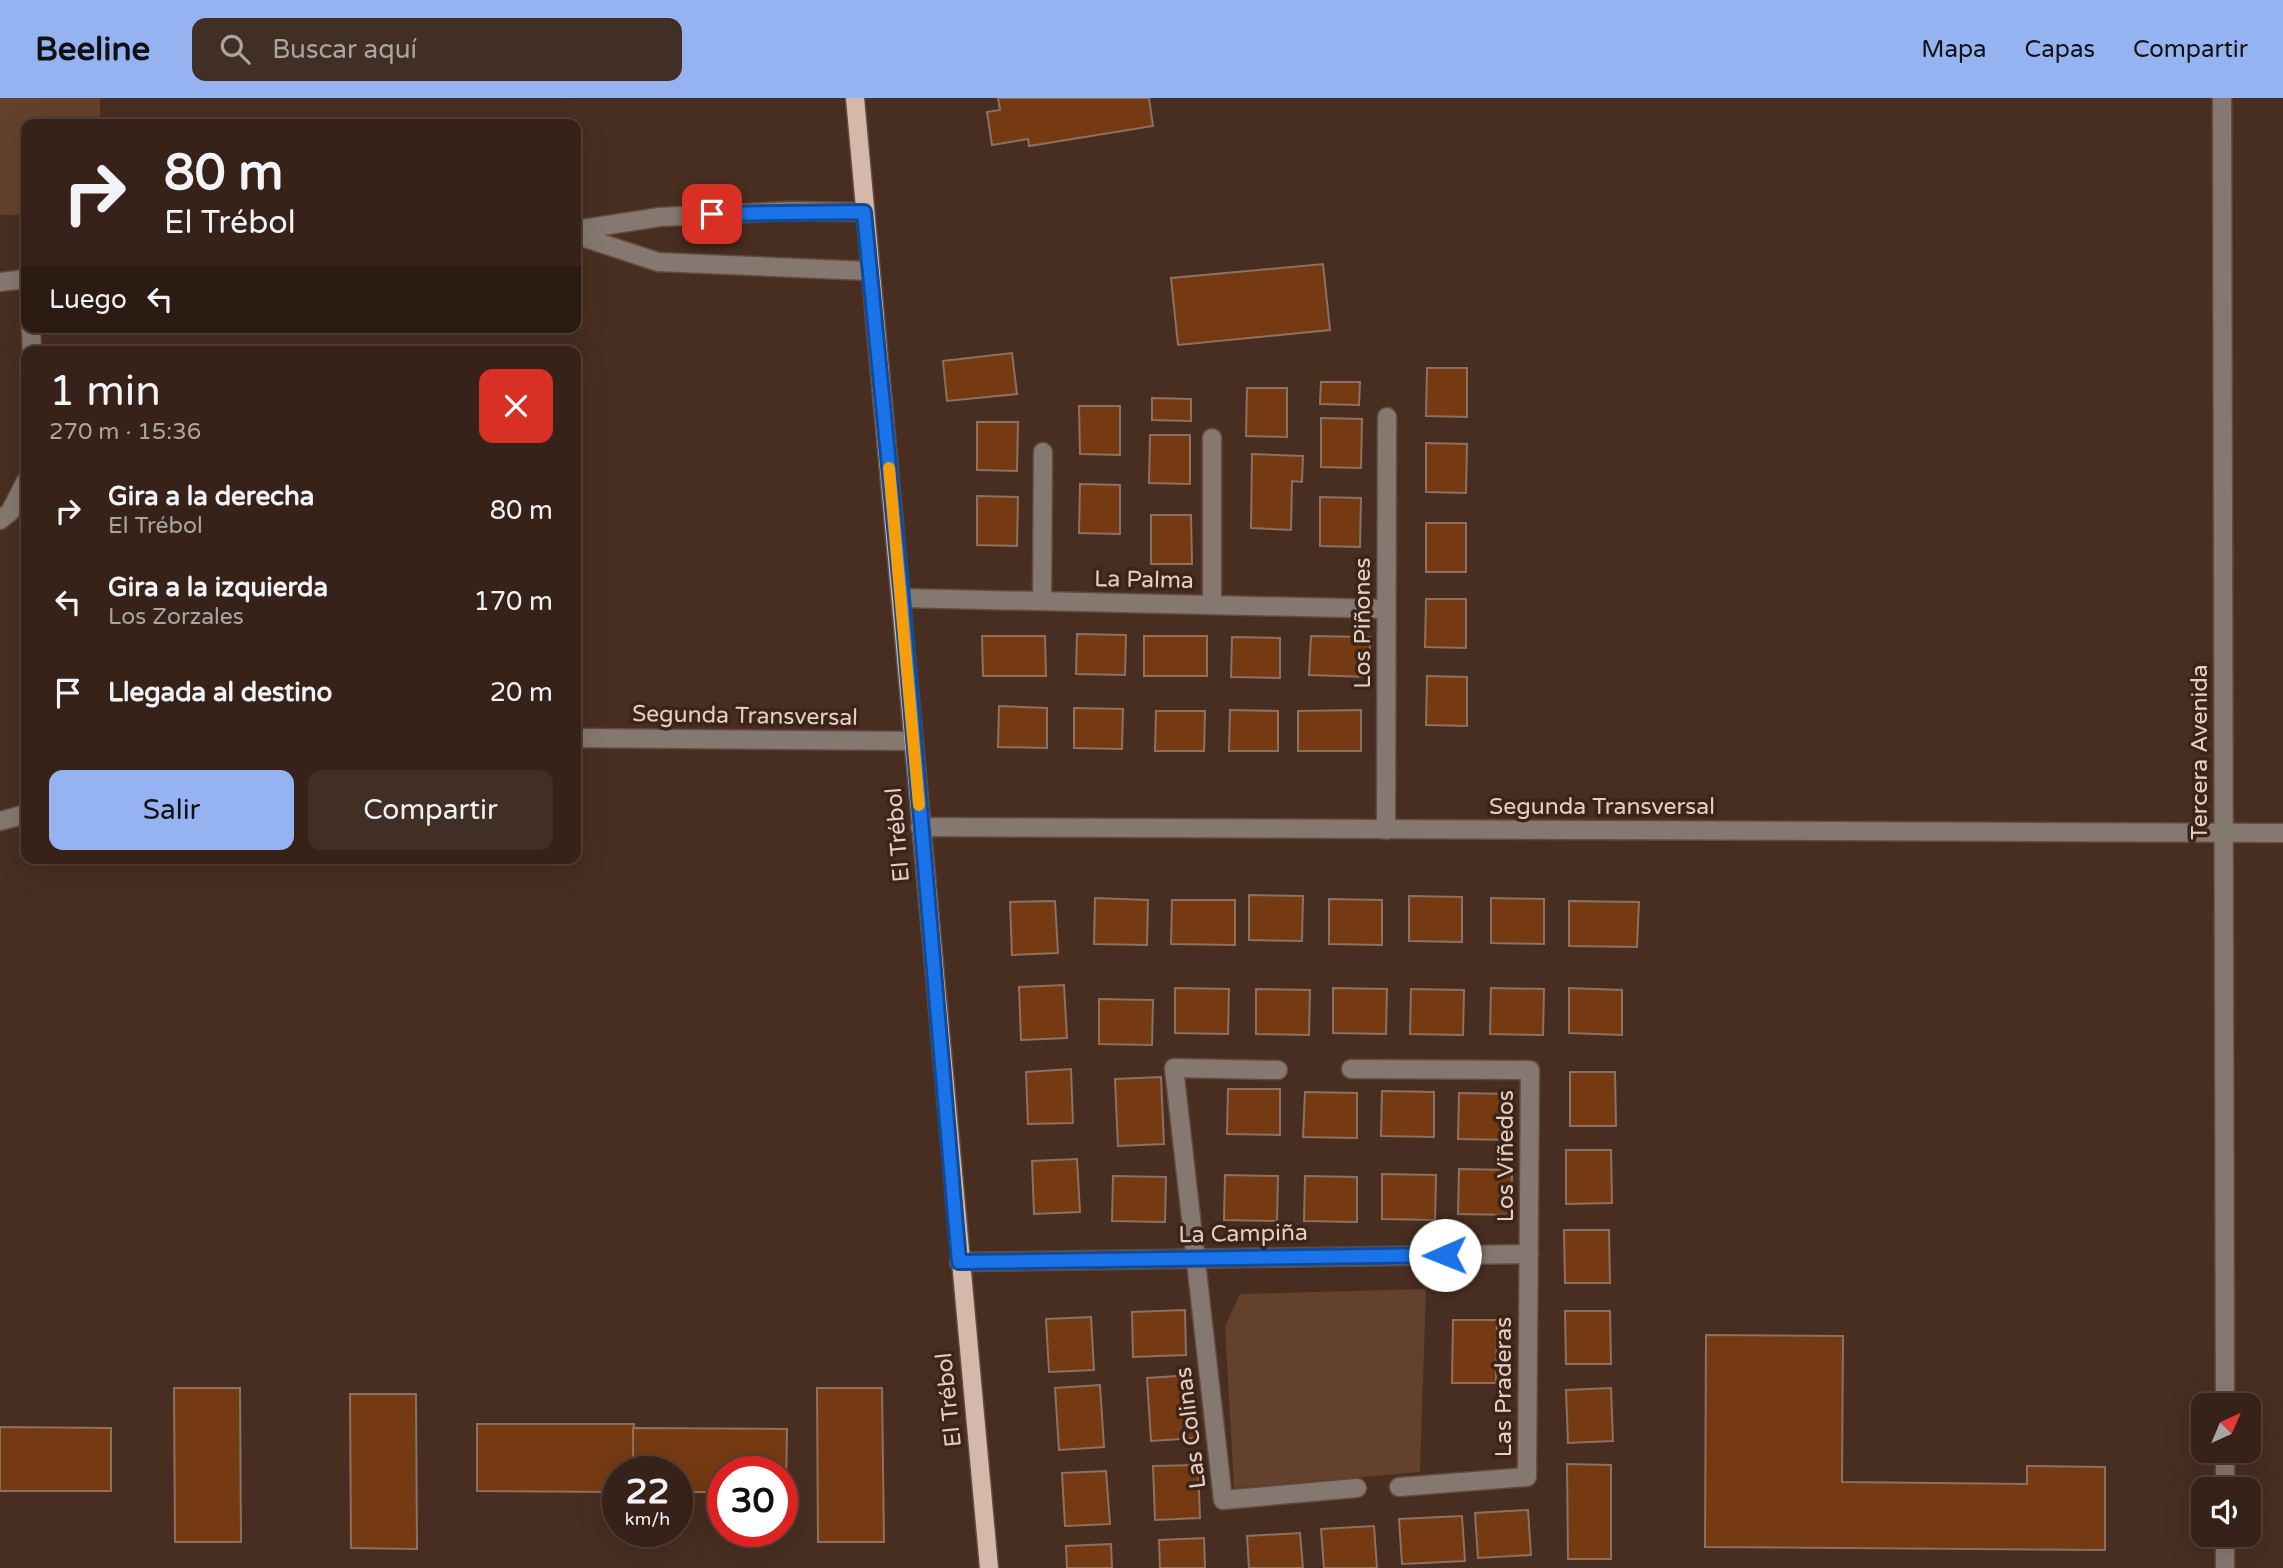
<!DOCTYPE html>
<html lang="es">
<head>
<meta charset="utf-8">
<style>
  :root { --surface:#362218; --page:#412f25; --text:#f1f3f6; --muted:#aaa4a2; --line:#503f37; --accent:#95b2f1 }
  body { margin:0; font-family:"Varela Round",sans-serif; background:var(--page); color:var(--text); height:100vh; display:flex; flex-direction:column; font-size:26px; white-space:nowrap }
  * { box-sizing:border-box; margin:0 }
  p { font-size:23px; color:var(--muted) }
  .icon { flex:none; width:38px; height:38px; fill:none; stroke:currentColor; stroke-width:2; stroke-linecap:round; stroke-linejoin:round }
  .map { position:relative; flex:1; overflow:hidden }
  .sheet { position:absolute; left:21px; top:248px; width:560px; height:518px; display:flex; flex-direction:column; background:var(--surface); border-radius:14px; box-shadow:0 7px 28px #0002,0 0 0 2px var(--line) }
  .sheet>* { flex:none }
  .top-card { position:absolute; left:21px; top:21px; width:560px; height:214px; border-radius:14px; box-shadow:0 7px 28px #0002,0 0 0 2px var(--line); background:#362218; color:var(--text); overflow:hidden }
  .needle { width:46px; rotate:44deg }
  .tools { position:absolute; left:2191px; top:1295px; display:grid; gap:14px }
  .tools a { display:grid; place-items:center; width:70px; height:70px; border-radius:14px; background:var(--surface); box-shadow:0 7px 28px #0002,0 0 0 2px var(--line); font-size:35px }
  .speed { position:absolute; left:602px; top:1358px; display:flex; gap:14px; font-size:35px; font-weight:700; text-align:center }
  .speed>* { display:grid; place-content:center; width:91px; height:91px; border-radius:50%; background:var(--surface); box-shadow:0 7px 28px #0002,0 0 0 2px var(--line); line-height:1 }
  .speed small { font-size:18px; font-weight:400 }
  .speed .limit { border:10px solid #d22; background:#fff; color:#111 }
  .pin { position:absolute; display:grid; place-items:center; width:60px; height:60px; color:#fff; margin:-30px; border-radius:14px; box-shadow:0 4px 10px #0006 }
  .me { position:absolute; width:77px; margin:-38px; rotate:269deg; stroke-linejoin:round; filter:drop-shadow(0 0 5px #0008) }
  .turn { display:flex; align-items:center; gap:24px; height:147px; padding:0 28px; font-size:32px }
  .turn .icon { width:91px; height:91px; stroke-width:2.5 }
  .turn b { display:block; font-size:49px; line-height:60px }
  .then { display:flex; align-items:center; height:66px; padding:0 28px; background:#0003; gap:14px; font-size:26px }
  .round { display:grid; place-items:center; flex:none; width:74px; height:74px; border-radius:14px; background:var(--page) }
  .headline { display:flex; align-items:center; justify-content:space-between; height:119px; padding:0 28px }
  h1 { font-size:42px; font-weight:600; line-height:52px }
  .action { display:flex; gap:14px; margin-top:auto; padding:14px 28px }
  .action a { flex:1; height:80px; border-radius:14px; background:var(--accent); color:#111; font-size:28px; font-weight:600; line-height:80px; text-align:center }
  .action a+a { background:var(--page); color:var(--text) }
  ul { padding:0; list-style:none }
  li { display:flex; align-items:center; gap:21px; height:91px; padding:0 28px }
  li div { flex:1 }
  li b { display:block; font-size:26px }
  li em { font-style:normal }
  header { display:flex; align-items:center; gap:42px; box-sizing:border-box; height:98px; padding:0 35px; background:var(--accent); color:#111 }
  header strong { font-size:33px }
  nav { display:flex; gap:38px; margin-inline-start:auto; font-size:24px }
  .search { width:490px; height:63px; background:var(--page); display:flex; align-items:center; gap:18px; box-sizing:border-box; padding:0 24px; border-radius:14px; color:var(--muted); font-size:26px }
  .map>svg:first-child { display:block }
  .green { fill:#64412c }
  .building { fill:#753a12; stroke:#8d7060; stroke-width:2 }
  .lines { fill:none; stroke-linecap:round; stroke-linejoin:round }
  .minor-casing { stroke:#644b3e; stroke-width:21 }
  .major-casing { stroke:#644b3e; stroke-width:21 }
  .minor { stroke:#857870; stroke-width:18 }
  .major { stroke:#d4b9aa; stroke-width:18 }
  .route-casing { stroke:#114b97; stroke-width:18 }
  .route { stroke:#1a73e8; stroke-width:12 }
  .slow { stroke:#f59e0b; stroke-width:12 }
  .labels { text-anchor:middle; stroke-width:7; stroke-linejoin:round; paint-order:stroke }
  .street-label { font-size:23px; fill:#e1d0c7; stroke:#3d2416 }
</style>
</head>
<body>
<header>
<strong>Beeline</strong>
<div class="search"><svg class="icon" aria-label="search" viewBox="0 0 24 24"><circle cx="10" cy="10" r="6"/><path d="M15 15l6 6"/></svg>Buscar aquí</div>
<nav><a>Mapa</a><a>Capas</a><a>Compartir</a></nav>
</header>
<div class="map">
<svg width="2283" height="1470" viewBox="0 0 2283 1470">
  <rect width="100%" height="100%" fill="#482e20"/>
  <g class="green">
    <polygon points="0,0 100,0 100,26 26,26 26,117 0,117"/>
    <polygon points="1426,1191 1420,1374 1234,1390 1225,1229 1240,1196"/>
  </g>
  <g class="building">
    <polygon points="998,0 1149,0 1153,28 1029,48 1028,41 992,47 987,14 1000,12"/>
    <polygon points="1323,166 1330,232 1178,247 1171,180"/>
    <polygon points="1012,255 1017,296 947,303 943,263"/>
    <polygon points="1427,270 1467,270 1467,319 1426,318"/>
    <polygon points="1321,284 1360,284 1359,307 1320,306"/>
    <polygon points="1247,290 1287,290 1287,339 1246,338"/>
    <polygon points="1152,300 1191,301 1191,323 1152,322"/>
    <polygon points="1079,308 1120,308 1120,357 1080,356"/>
    <polygon points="1321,320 1362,321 1361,370 1321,369"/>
    <polygon points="977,324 1018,324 1017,373 977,372"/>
    <polygon points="1150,337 1190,337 1190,386 1149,385"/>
    <polygon points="1426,345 1467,346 1466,395 1426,394"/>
    <polygon points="1252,356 1303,358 1302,384 1292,383 1291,432 1251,430"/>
    <polygon points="1080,386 1120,387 1120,436 1079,435"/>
    <polygon points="977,398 1018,399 1017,448 977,447"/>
    <polygon points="1320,399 1361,400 1360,449 1320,448"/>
    <polygon points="1151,417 1191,417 1192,466 1151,466"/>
    <rect x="1426" y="425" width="40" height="49"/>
    <polygon points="1426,501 1466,501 1466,550 1425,549"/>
    <polygon points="1077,536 1126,537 1125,577 1076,576"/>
    <polygon points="982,538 1045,538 1046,578 983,578"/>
    <rect x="1144" y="538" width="63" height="40"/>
    <polygon points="1311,538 1370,539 1369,579 1309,577"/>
    <polygon points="1232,539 1280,540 1280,580 1231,579"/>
    <polygon points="1427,578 1467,579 1467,628 1426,627"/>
    <polygon points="999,608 1047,610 1047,650 998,649"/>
    <polygon points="1074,610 1123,611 1122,651 1074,650"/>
    <polygon points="1230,612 1278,613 1278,653 1229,653"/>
    <polygon points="1361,612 1361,653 1298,653 1298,613"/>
    <polygon points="1156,613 1205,613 1204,653 1155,653"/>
    <polygon points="1249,797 1303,798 1302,843 1249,842"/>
    <polygon points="1409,798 1462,799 1462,844 1409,843"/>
    <polygon points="1095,800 1148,802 1147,847 1094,846"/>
    <polygon points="1491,800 1544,801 1544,846 1491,845"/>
    <polygon points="1329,801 1382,802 1382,847 1329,846"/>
    <polygon points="1172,802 1235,802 1235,847 1171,846"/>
    <polygon points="1055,803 1058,855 1012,857 1010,804"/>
    <polygon points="1569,803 1639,804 1637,849 1569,848"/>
    <polygon points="1064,887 1067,940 1021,942 1019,889"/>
    <polygon points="1175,890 1229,891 1228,936 1175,935"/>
    <polygon points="1333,890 1387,891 1386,936 1333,935"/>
    <polygon points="1491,890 1544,891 1543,937 1490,936"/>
    <polygon points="1569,890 1622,892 1622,937 1569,935"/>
    <polygon points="1256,891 1310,892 1309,937 1256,936"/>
    <polygon points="1411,891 1464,892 1463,937 1410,936"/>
    <polygon points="1099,901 1153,902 1152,947 1099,946"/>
    <polygon points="1071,971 1073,1025 1028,1026 1026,974"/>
    <polygon points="1570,974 1615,974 1616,1028 1570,1028"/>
    <polygon points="1161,979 1164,1046 1118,1048 1115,981"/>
    <polygon points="1228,991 1280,991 1280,1037 1227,1036"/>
    <polygon points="1382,993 1434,994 1434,1039 1381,1038"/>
    <polygon points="1305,994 1357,995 1357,1040 1303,1039"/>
    <polygon points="1459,995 1512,996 1512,1042 1458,1041"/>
    <polygon points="1566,1052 1611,1052 1612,1105 1566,1106"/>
    <polygon points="1077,1061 1080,1114 1034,1116 1032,1063"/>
    <polygon points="1459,1071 1512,1072 1511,1117 1458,1116"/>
    <polygon points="1382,1076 1436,1077 1435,1122 1382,1121"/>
    <polygon points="1225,1077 1278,1078 1277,1123 1224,1122"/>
    <polygon points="1113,1078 1166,1079 1165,1124 1112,1123"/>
    <polygon points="1305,1078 1357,1079 1357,1124 1304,1123"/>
    <polygon points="1564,1132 1609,1132 1610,1185 1565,1185"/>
    <polygon points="1185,1212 1186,1257 1133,1259 1132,1214"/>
    <polygon points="1565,1213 1610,1213 1611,1266 1566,1266"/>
    <polygon points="1091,1219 1094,1272 1049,1274 1046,1221"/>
    <polygon points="1453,1222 1497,1222 1496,1285 1452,1285"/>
    <polygon points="1706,1237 1843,1238 1842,1384 2027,1386 2027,1368 2105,1369 2105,1452 1705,1449"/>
    <polygon points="1192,1277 1196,1340 1151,1343 1147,1280"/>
    <polygon points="1100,1287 1104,1349 1059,1352 1055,1290"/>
    <polygon points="174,1290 240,1290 241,1444 175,1444"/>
    <polygon points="817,1290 882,1290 884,1444 818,1444"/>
    <polygon points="1611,1290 1613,1343 1568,1345 1566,1292"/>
    <polygon points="350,1296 416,1296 417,1451 351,1450"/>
    <polygon points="477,1326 634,1326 633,1374 618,1374 618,1394 477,1393"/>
    <polygon points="0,1329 111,1330 111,1393 0,1393"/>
    <polygon points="633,1330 787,1331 786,1394 782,1394 782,1374 723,1374 723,1394 677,1394 677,1374 633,1374"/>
    <polygon points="1567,1366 1611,1367 1611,1461 1568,1461"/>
    <polygon points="1198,1367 1200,1420 1155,1422 1153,1368"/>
    <polygon points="1106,1373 1110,1426 1065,1428 1062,1375"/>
    <polygon points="1528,1412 1531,1457 1478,1460 1475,1415"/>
    <polygon points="1462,1418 1465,1463 1402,1466 1399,1421"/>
    <polygon points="1374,1428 1377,1470 1324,1470 1321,1431"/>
    <polygon points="1300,1435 1303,1470 1249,1470 1247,1438"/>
    <polygon points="1204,1440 1205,1470 1160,1470 1159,1442"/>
    <polygon points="1111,1446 1112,1470 1067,1470 1066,1448"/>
  </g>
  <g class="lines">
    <defs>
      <g id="minor">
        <polyline points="2222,0 2225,1307"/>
        <polyline points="576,132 660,119 790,113 864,114"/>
        <polyline points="576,137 658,164 869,173"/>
        <polyline points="0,184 26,181"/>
        <polyline points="31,229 32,254"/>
        <polyline points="0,422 10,414 26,383"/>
        <polyline points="902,500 1386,511"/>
        <polyline points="1042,503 1043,354"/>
        <polyline points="1212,507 1212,340"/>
        <polyline points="576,640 913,643"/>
        <polyline points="0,723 26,716"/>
        <polyline points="920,729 2283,735"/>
        <polyline points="1386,732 1387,319"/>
        <polyline points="1351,971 1530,972 1527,1379 1399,1389"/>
        <polyline points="1278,972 1174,970 1223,1402 1357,1390"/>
        <polyline points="959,1164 1529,1156"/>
        <polyline points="2225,1353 2225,1391"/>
        <polyline points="2225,1437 2225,1470"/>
      </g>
      <polyline id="major" points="855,0 989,1470"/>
    </defs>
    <use href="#minor" class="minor-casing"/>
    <use href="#major" class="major-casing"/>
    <use href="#minor" class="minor"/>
    <use href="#major" class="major"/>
  </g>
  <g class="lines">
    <defs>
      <polyline id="route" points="712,116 864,114 902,500 959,1164 1445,1157"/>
    </defs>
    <use href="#route" class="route-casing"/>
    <use href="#route" class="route"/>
    <polyline class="slow" points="889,370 919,707"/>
  </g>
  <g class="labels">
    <g class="street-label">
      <text transform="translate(1144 481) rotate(1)" y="8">La Palma</text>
      <text transform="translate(1362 525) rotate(-90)" y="8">Los Piñones</text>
      <text transform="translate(745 617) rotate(1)" y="8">Segunda Transversal</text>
      <text transform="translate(2199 654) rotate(-90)" y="8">Tercera Avenida</text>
      <text x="1602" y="716">Segunda Transversal</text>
      <text transform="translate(897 737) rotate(-95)" y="8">El Trébol</text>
      <text transform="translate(1505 1058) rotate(-90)" y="8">Los Viñedos</text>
      <text transform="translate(1243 1135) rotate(-1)" y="8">La Campiña</text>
      <text transform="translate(1503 1289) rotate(-90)" y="8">Las Praderas</text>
      <text transform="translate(948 1302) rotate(-96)" y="8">El Trébol</text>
      <text transform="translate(1190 1330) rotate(-97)" y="8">Las Colinas</text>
    </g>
  </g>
</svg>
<div class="tools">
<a><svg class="needle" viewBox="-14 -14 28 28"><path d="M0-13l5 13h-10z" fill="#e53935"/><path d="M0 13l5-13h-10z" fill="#aaa4a2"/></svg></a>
<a><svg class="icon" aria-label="sound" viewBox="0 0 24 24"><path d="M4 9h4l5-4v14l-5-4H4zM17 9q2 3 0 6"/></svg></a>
</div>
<div class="speed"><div>22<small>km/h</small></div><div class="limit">30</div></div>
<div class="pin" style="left:712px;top:116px;background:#d93025"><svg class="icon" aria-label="arrive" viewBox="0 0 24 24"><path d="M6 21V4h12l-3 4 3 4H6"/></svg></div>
<svg class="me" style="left:1445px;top:1157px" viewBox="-20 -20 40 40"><circle r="19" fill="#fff"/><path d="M0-13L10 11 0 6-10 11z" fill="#1a73e8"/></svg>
<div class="top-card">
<div class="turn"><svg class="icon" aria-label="right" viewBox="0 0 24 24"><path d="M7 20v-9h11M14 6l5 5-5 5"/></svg><div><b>80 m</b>El Trébol</div></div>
<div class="then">Luego<svg class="icon" aria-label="left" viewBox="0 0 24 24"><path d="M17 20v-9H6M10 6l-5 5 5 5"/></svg></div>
</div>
<section class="sheet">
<div class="headline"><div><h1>1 min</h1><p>270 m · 15:36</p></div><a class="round" style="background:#d93025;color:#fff"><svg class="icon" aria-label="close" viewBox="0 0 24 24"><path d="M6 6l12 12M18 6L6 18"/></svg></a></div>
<ul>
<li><svg class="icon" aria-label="right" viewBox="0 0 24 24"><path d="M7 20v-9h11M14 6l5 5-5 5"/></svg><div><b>Gira a la derecha</b><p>El Trébol</p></div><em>80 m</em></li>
<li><svg class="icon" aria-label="left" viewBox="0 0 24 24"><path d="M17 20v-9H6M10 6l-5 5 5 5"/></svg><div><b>Gira a la izquierda</b><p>Los Zorzales</p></div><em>170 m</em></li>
<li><svg class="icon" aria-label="arrive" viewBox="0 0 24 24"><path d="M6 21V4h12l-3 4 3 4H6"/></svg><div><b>Llegada al destino</b></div><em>20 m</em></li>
</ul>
<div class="action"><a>Salir</a><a>Compartir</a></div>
</section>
</div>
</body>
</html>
